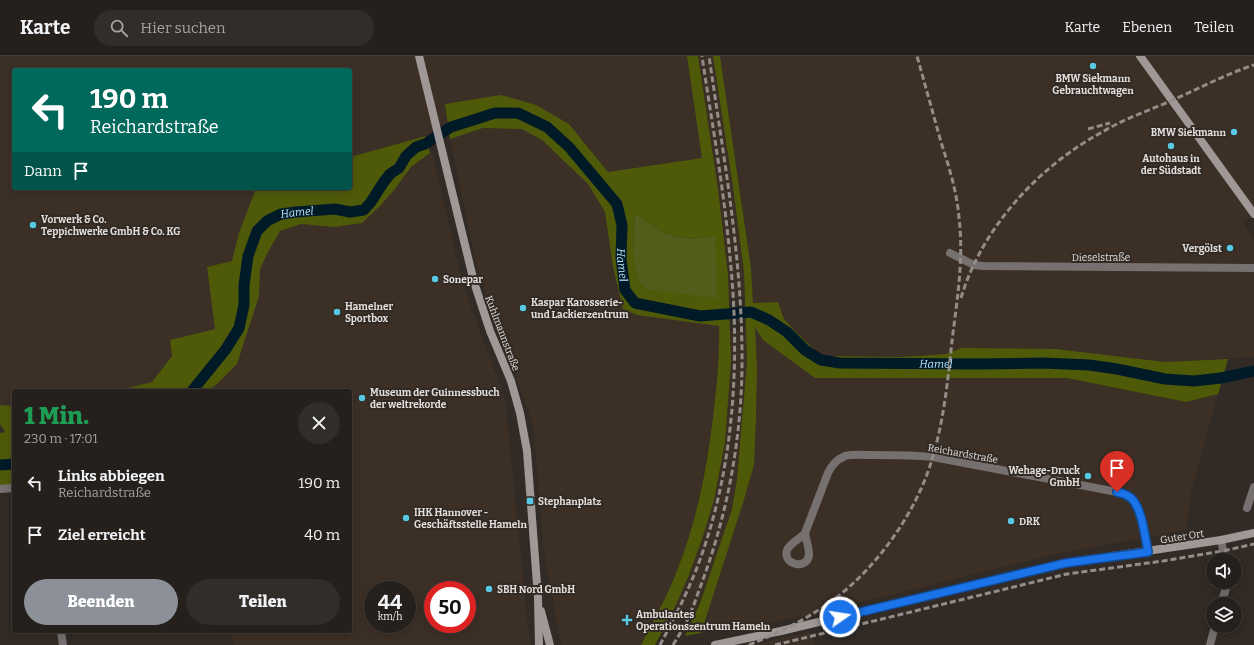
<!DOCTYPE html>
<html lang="de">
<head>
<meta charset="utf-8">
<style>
  :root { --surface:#25201c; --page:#312d29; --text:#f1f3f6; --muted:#a3a3a3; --line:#423e3b; --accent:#8c9099 }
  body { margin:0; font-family:Bitter,serif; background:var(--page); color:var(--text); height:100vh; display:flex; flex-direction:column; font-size:15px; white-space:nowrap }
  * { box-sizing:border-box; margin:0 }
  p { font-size:13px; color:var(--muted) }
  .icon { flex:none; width:22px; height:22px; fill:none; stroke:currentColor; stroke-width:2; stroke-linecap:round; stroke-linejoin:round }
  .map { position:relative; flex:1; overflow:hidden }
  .side { position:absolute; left:12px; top:333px; width:340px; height:244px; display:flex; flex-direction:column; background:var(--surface); border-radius:4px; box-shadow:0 2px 10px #0003,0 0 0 1px var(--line) }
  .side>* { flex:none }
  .hud { position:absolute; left:12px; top:12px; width:340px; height:122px; border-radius:4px; box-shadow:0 2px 10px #0003,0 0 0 1px var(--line); background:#00695c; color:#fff; overflow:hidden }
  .fabs { position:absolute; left:1206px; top:497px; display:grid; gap:8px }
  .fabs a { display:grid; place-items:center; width:36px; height:36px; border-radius:50%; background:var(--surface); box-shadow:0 2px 10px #0003,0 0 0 1px var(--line); font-size:20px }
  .speed { position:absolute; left:364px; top:525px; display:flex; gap:8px; font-size:20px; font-weight:700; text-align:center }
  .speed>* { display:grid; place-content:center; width:52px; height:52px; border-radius:50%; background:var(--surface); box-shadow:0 2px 10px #0003,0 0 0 1px var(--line); line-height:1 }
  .speed small { font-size:10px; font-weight:400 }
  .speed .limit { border:6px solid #d22; background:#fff; color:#111 }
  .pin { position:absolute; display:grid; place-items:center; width:34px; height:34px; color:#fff; margin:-41px -17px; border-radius:50% 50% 50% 0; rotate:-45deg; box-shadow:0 0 4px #0007 }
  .pin .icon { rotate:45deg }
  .me { position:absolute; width:44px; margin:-22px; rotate:77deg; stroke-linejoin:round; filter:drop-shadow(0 0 3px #0008) }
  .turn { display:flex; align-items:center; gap:14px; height:84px; padding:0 12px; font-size:18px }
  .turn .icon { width:52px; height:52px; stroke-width:2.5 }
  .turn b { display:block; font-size:28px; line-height:34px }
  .then { display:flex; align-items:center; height:38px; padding:0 12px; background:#0003; gap:8px; font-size:15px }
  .round { display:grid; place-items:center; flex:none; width:42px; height:42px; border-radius:21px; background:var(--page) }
  .headline { display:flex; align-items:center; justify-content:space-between; height:68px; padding:0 12px }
  h1 { font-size:24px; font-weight:800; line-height:30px; color:#1e9e55 }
  .primary-button { display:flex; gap:8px; margin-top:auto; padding:8px 12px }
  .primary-button a { flex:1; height:46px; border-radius:24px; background:var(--accent); color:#fff; font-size:16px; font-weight:800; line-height:46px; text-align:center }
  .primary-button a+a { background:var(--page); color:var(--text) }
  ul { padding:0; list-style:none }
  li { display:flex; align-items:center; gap:12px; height:52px; padding:0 12px }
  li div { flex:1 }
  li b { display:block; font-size:15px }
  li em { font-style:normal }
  header { display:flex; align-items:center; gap:24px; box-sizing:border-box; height:56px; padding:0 20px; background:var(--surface); border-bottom:1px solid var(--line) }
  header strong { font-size:19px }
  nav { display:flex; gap:22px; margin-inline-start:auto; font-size:14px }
  .search { width:280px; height:36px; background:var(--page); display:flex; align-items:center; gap:10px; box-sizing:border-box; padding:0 14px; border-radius:22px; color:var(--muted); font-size:15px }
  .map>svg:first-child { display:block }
  .built { fill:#3c2f26; fill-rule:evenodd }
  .green { fill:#4f5a09; fill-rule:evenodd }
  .forest { fill:#525d1b }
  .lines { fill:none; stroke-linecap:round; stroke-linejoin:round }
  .canal { stroke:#001a28; stroke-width:11 }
  .minor { stroke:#767070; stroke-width:8 }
  .secondary { stroke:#a09797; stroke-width:8 }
  .rail { stroke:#938d89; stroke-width:3; stroke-dasharray:6 3; stroke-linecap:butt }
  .route-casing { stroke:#114b97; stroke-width:10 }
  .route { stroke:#1a73e8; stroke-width:7 }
  .poi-dot { fill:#57c9e3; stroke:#312a25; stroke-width:1.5 }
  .labels { text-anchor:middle; stroke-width:4; stroke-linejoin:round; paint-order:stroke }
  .poi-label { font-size:10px; font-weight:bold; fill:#e3dedb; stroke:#312a25; text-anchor:start }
  .street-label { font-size:10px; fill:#e3dedb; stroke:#312a25 }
  .water-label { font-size:11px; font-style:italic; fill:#b7e3fc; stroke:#312a25 }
</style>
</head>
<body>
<header>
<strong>Karte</strong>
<div class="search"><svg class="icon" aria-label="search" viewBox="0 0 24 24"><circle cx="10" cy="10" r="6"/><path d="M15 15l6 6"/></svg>Hier suchen</div>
<nav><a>Karte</a><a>Ebenen</a><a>Teilen</a></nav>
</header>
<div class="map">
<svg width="1254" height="589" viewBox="0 0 1254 589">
  <rect width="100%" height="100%" fill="#312a25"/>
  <g class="built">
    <polygon points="0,0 687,0 703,102 607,116 582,82 445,49 447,66 426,80 350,101 350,14 14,14 14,132 258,132 255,136 239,177 232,205 207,211 215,273 170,284 172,300 152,326 115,335 14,335 14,350 0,349"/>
    <polygon points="698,0 713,0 733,131 744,216 745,241 729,242 728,218 718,133"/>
    <polygon points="720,0 1254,0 1254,159 1243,166 1254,184 1254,301 1165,306 1056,293 962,292 945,298 901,301 830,300 824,300 817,296 784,263 778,246 753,248 751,212"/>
    <polygon points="483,72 522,73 542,84 588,128 605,156 613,211 623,253 719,270 720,287 715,339 710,386 700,438 690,478 678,513 663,548 641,589 561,589 544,497 533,368 492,256 478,217 450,83"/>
    <path d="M432,96L464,232L505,342L530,589H233L231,575H350V335H206L216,329L259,240L260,213L268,196L280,175L301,168L334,171L395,133L411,111ZM373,534H407V568H373ZM433,534H467V568H433Z"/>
    <polygon points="754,270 815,322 1067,322 1186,346 1218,338 1191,437 1186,474 1052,499 797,562 701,577 743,447 754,409 756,362 757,313"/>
    <polygon points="730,274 746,274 747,306 737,423 732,453 695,558 675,551 689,519 714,444 725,386 731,305"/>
    <polygon points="809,576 815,589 752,589"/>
  </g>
  <g class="green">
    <path d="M687,0H698L718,133L728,218L731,305L725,386L714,444L702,483L689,519L675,551L655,589H641C654,564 668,539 678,512C698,461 708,407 714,352C717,325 720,298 719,270L637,259L623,253L613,211L605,156L588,128L542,84L522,73L483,72L450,83L445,48L501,39L536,49L569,68L608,116L702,102ZM635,158L664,177L689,183L715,180L633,193Z"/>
    <polygon points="713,0 720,0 751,212 753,247 778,246 784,263 797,277 817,296 824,300 830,300 901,301 945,298 962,292 1056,293 1165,306 1228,303 1218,338 1186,346 1067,322 815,322 763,284 755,271 757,313 756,362 754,409 743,447 701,577 685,580 700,547 732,453 737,423 747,306 744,216 733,131"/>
    <polygon points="426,80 430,97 411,111 395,133 380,150 362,167 334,171 301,168 280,175 268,196 260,213 259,240 237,308 216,329 206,335 115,335 152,326 172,300 170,284 215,273 207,211 232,205 239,177 255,135 258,132 350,132 350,101"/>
    <polygon points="0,349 14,350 14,429 0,430 0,377 5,376 0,368"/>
  </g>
  <polygon class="forest" points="635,158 664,177 689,183 715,180 717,242 645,233 637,222 633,193"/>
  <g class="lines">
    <g class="canal">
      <path id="s1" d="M192,335L226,293L239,272L244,249V229L248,200L257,175L267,165L281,158L296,156L335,153L350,156L364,154L371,146L383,127L390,118L399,112L406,100L416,91L425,88L451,71L495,57H518L547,71L569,91L617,148L622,169L621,202L625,234L635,247L700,260L751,256L769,264L787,276L805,294L821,304L840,307L977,308L1043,307L1089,309L1117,313L1165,323L1194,325L1221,322L1254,315"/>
      <polyline points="0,409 14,408"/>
    </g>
    <g class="minor">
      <polyline points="950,197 974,209 983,210 1254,212"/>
      <polyline points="0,433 14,432"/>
      <polyline points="1247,452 1254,431"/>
      <path d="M805,477C806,484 809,491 809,498C809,514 782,510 787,494C790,487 800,483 805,477L828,417C832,409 836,404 845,400C853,398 862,399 870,399C891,399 912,399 933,401L1117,436C1122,437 1127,439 1131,442C1142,452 1145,481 1148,495"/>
      <polyline points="1221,484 1225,504"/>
      <polyline points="1221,548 1228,526"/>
      <polyline points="61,575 63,589"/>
      <polyline points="1210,589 1215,570"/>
    </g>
    <g class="secondary">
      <polyline points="419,0 474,226 490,275 511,325 520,357 527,395 538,542 539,589"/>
      <polyline points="1140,0 1254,158"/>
      <polyline points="541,555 550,589"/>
      <polyline points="715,589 781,575 1066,507 1221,484 1254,477"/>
    </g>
    <g class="rail">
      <polyline points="1088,73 1110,67"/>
      <path d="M961,242C982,171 1040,109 1104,75C1126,62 1150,54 1173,44C1200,32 1226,18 1254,9"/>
      <path d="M660,589C676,559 692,528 703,495C735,402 740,299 730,201C724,134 712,67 702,0"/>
      <path d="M673,589C679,579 685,570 689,560C694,550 697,539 701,529C729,454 743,375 742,295C741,195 723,98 709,0"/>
      <path d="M749,589C778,577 808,563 833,544C878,511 918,454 933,400C944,363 948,323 952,285C957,244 964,203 959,162C957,136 949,111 941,86C933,57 925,29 917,0"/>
      <polyline points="775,589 1067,518 1163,505 1223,495 1254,488"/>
    </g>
  </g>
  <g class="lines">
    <defs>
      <path id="route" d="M840,561L1066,507L1148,496C1145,481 1142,452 1131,442C1127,439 1122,437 1117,436"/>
    </defs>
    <use href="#route" class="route-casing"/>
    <use href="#route" class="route"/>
  </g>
  <g class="poi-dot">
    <circle cx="1093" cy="10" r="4"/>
    <circle cx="1234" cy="76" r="4"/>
    <circle cx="1171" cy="90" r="4"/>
    <circle cx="33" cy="169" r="4"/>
    <circle cx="1230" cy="192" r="4"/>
    <circle cx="435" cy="223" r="4"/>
    <circle cx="523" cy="252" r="4"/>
    <circle cx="337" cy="256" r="4"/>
    <circle cx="362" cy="342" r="4"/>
    <circle cx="1088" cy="420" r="4"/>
    <rect x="526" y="441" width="8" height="8" rx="2"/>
    <circle cx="406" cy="462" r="4"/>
    <circle cx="1011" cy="465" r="4"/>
    <circle cx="489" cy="533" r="4"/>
    <path d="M625 558h4v4h4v4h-4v4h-4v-4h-4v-4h4z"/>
  </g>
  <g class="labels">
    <g class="poi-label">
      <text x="1093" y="26" text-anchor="middle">BMW Siekmann<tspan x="1093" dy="12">Gebrauchtwagen</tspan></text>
      <text x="1226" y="80" text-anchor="end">BMW Siekmann</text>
      <text x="1171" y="106" text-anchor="middle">Autohaus in<tspan x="1171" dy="12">der Südstadt</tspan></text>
      <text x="41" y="167">Vorwerk &amp; Co.<tspan x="41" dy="12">Teppichwerke GmbH &amp; Co. KG</tspan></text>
      <text x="1222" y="196" text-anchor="end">Vergölst</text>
      <text x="443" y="227">Sonepar</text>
      <text x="531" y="250">Kaspar Karosserie-<tspan x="531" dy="12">und Lackierzentrum</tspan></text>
      <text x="345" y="254">Hamelner<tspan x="345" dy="12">Sportbox</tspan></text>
      <text x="370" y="340">Museum der Guinnessbuch<tspan x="370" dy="12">der weltrekorde</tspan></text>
      <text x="1080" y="418" text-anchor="end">Wehage-Druck<tspan x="1080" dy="12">GmbH</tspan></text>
      <text x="538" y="449">Stephanplatz</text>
      <text x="414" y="460">IHK Hannover -<tspan x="414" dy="12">Geschäftsstelle Hameln</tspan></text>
      <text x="1019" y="469">DRK</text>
      <text x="497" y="537">SBH Nord GmbH</text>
      <text x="636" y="562">Ambulantes<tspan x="636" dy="12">Operationszentrum Hameln</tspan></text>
    </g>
    <g class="street-label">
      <text x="1101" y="205">Dieselstraße</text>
      <text transform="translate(503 277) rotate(69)" y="4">Kuhlmannstraße</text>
      <text transform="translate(963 397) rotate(10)" y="4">Reichardstraße</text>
      <text transform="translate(1182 480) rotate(-9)" y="4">Guter Ort</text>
    </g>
    <g class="water-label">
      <text dy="4" stroke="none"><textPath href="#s1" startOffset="224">Hamel</textPath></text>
      <text dy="4" stroke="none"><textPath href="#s1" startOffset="682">Hamel</textPath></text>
      <text dy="4" stroke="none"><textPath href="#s1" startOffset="1042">Hamel</textPath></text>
    </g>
  </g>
</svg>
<div class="fabs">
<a><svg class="icon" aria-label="sound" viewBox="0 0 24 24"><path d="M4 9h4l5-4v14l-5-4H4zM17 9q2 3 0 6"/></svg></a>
<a><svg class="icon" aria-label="layers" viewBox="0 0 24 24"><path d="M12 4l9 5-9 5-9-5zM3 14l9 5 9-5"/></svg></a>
</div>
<div class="speed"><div>44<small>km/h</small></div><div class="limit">50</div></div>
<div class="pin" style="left:1117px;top:436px;background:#d93025"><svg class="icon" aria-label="arrive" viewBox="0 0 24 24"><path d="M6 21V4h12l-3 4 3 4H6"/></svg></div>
<svg class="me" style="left:840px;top:561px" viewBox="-20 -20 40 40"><circle r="17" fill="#1a73e8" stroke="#fff" stroke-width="3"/><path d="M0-11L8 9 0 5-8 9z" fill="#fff"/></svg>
<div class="hud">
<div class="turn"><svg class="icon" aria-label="left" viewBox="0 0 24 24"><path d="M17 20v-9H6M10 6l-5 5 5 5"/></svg><div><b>190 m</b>Reichardstraße</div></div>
<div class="then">Dann<svg class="icon" aria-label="arrive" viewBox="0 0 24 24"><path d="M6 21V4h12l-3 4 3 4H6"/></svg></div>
</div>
<section class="side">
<div class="headline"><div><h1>1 Min.</h1><p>230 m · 17:01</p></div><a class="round"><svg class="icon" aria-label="close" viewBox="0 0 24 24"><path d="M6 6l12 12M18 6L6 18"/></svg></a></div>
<ul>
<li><svg class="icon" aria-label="left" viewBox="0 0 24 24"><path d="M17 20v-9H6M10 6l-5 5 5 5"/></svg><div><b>Links abbiegen</b><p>Reichardstraße</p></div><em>190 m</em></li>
<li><svg class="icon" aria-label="arrive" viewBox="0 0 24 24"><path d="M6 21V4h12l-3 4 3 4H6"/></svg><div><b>Ziel erreicht</b></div><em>40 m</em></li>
</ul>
<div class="primary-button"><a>Beenden</a><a>Teilen</a></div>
</section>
</div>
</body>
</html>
